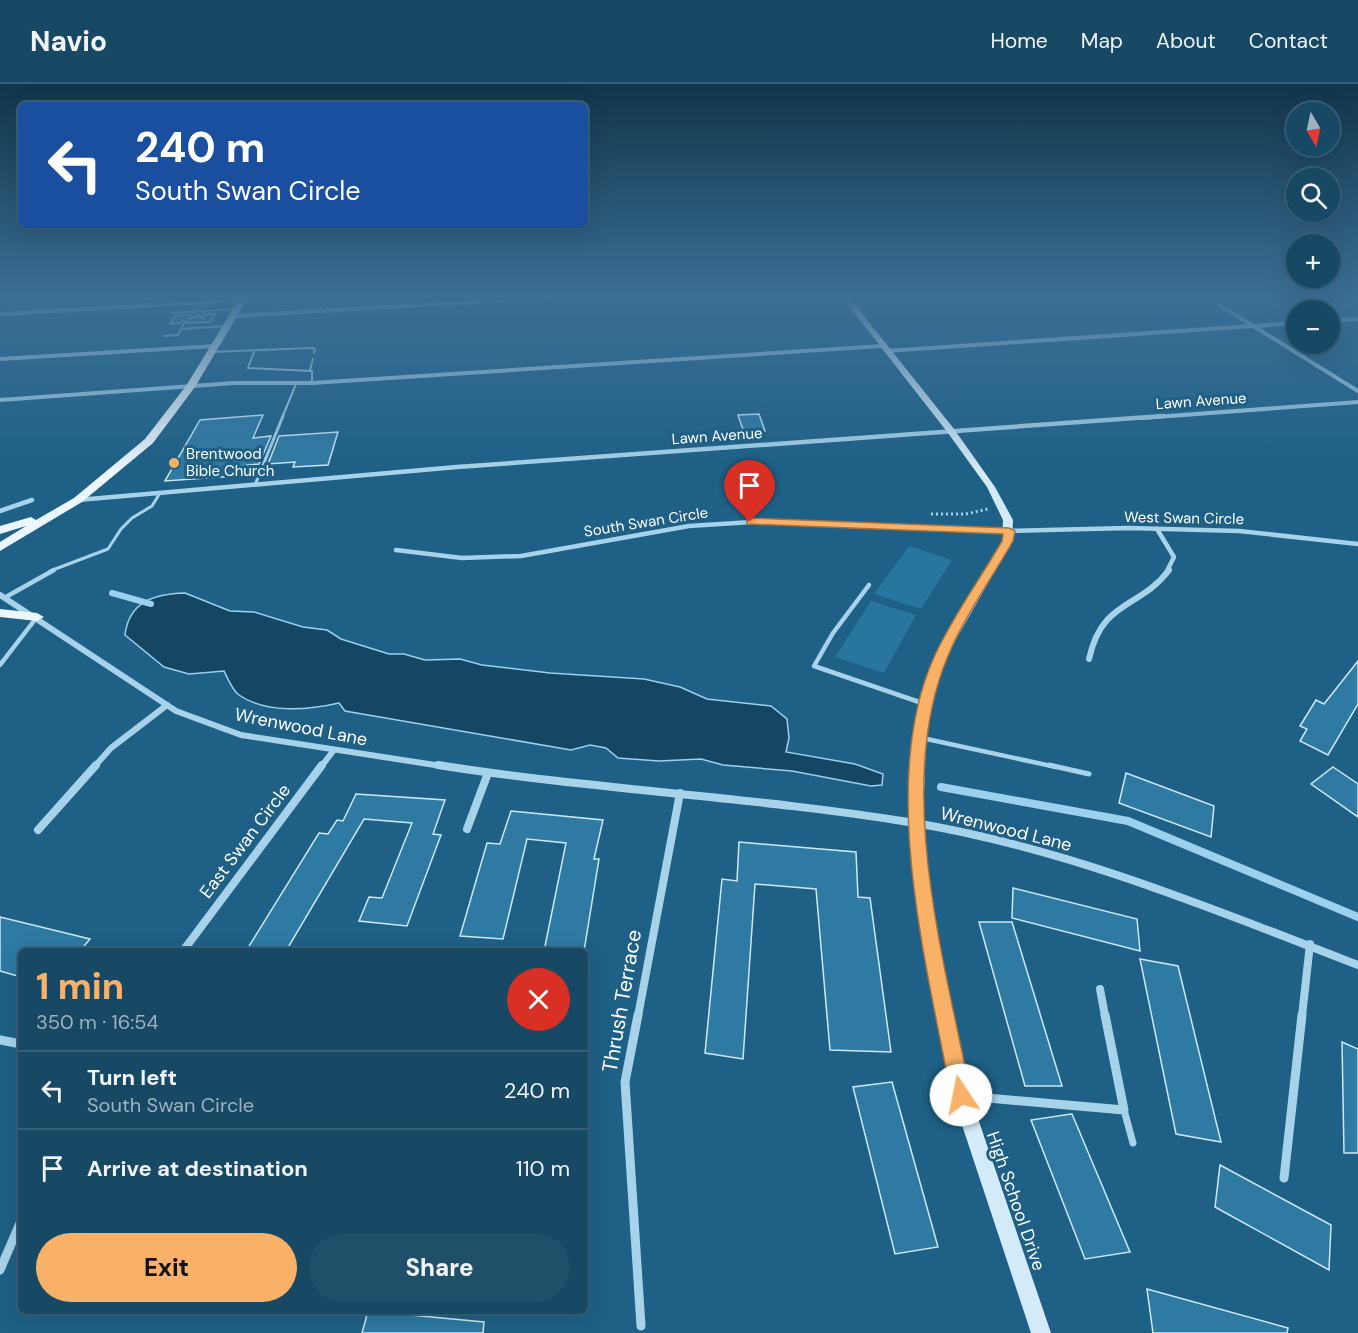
<!DOCTYPE html>
<html lang="en">
<head>
<meta charset="utf-8">
<style>
  :root { --surface:#174864; --page:#204f6a; --text:#f1f3f6; --muted:#9eb2bf; --line:#366078; --accent:#f8b167 }
  body { margin:0; font-family:"DM Sans",sans-serif; background:var(--page); color:var(--text); height:100vh; display:flex; flex-direction:column; font-size:22px; white-space:nowrap }
  * { box-sizing:border-box; margin:0 }
  p { font-size:20px; color:var(--muted) }
  .icon { flex:none; width:33px; height:33px; fill:none; stroke:currentColor; stroke-width:2; stroke-linecap:round; stroke-linejoin:round }
  .map { position:relative; flex:1; overflow:hidden }
  .details { position:absolute; left:18px; top:864px; width:570px; height:366px; display:flex; flex-direction:column; background:var(--surface); border-radius:9px; box-shadow:0 6px 24px #0002,0 0 0 2px var(--line) }
  .details>* { flex:none }
  .guide { position:absolute; left:18px; top:18px; width:570px; height:126px; border-radius:9px; box-shadow:0 6px 24px #0002,0 0 0 2px var(--line); background:#1a4fa0; color:#fff; overflow:hidden }
  .needle { width:39px; rotate:171deg }
  .tools { position:absolute; left:1286px; top:18px; display:grid; gap:12px }
  .tools a { display:grid; place-items:center; width:54px; height:54px; border-radius:50%; background:var(--surface); box-shadow:0 6px 24px #0002,0 0 0 2px var(--line); font-size:30px }
  .pin { position:absolute; display:grid; place-items:center; width:51px; height:51px; color:#fff; margin:-62px -26px; border-radius:50% 50% 50% 0; rotate:-45deg; box-shadow:0 0 6px #0007 }
  .pin .icon { rotate:45deg }
  .me { position:absolute; width:66px; margin:-33px; rotate:349deg; stroke-linejoin:round; filter:drop-shadow(0 0 4px #0008) }
  .turn { display:flex; align-items:center; gap:21px; height:126px; padding:0 18px; font-size:27px }
  .turn .icon { width:78px; height:78px; stroke-width:2.5 }
  .turn b { display:block; font-size:42px; line-height:51px }
  .round { display:grid; place-items:center; flex:none; width:63px; height:63px; border-radius:32px; background:var(--page) }
  .overview { display:flex; align-items:center; justify-content:space-between; height:102px; padding:0 18px }
  h1 { font-size:36px; font-weight:800; line-height:45px; color:var(--accent) }
  .button { display:flex; gap:12px; margin-top:auto; padding:12px 18px }
  .button a { flex:1; height:69px; border-radius:36px; background:var(--accent); color:#111; font-size:24px; font-weight:800; line-height:69px; text-align:center }
  .button a+a { background:var(--page); color:var(--text) }
  ul { padding:0; list-style:none }
  li { display:flex; align-items:center; gap:18px; height:78px; padding:0 18px; border-top:2px solid var(--line) }
  li div { flex:1 }
  li b { display:block; font-size:22px }
  li em { font-style:normal }
  header { display:flex; align-items:center; gap:36px; box-sizing:border-box; height:84px; padding:0 30px; background:var(--surface); border-bottom:2px solid var(--line) }
  header strong { font-size:28px }
  nav { display:flex; gap:33px; margin-inline-start:auto; font-size:21px }
  .map>svg:first-child { display:block }
  .green { fill:#28759e }
  .water { fill:#154764; stroke:#9bd1ec; stroke-width:1.5 }
  .lines { fill:none; stroke-linecap:round; stroke-linejoin:round }
  .stream-far1 { stroke:#9bd1ec; stroke-width:6 }
  .stream { stroke:#9bd1ec; stroke-width:8 }
  .building { fill:#2e7aa3; stroke:#cce8f7; stroke-width:1.5 }
  .path { stroke:#a7d3ea; stroke-width:3; stroke-dasharray:2 3; stroke-linecap:butt }
  .lane-far4 { stroke:#a7d3ea; stroke-width:2 }
  .lane-far3 { stroke:#a7d3ea; stroke-width:3 }
  .lane-far2 { stroke:#a7d3ea; stroke-width:4.5 }
  .lane-far1 { stroke:#a7d3ea; stroke-width:5 }
  .lane { stroke:#a7d3ea; stroke-width:7 }
  .street-far4 { stroke:#a7d3ea; stroke-width:4 }
  .street-far3 { stroke:#a7d3ea; stroke-width:4.5 }
  .street-far2 { stroke:#a7d3ea; stroke-width:6 }
  .street-far1 { stroke:#a7d3ea; stroke-width:8 }
  .street { stroke:#a7d3ea; stroke-width:9 }
  .secondary { fill:#d3eaf8; fill-rule:evenodd }
  .primary { fill:#ebf6fe; fill-rule:evenodd }
  .route { fill:#f8b167; stroke:#a17343; stroke-width:1.5 }
  .poi-dot { fill:#f8b167; stroke:#1f6086; stroke-width:2 }
  .labels { text-anchor:middle; stroke-width:6; stroke-linejoin:round; paint-order:stroke }
  .far-street-label { font-size:15px; fill:#fff; stroke:#1f6086 }
  .far-poi-label { font-size:15px; fill:#fff; stroke:#1f6086; text-anchor:start }
  .street-label { font-size:18px; fill:#fff; stroke:#1f6086 }
  .near-street-label { font-size:21px; fill:#fff; stroke:#1f6086 }
</style>
</head>
<body>
<header>
<strong>Navio</strong>
<nav><a>Home</a><a>Map</a><a>About</a><a>Contact</a></nav>
</header>
<div class="map">
<svg width="1358" height="1249" viewBox="0 0 1358 1249">
  <rect width="100%" height="100%" fill="#1f6086"/>
  <g class="green">
    <polygon points="909,462 952,476 921,525 874,510"/>
    <polygon points="871,517 916,531 884,589 835,573"/>
  </g>
  <path class="water" d="M185,509L230,527L254,528L303,543L327,546L341,555L389,570H404L425,576L460,575L482,581L550,589L644,595L680,603L707,615L771,622L787,635L789,654L786,668L855,680L883,690L882,701L871,702L792,687L723,681L701,675L659,677L618,674L606,664L590,661L571,666L345,627L339,619C309,626 266,630 239,611C232,606 228,595 224,587L189,590L164,583L125,551C129,517 155,510 185,509Z"/>
  <g class="lines">
    <polyline class="stream-far1" points="112,509 151,520"/>
    <polyline class="stream" points="941,703 1128,737 1358,833"/>
  </g>
  <g class="building">
    <polygon points="207,230 215,230 210,238 187,239 183,236 180,239 170,240 176,232 187,231 190,235 199,231 203,235"/>
    <polygon points="759,330 765,347 744,349 738,331"/>
    <polygon points="263,331 253,354 271,352 259,380 241,382 236,392 165,397 200,336"/>
    <polygon points="338,348 328,381 293,383 295,378 268,380 279,352"/>
    <polygon points="1358,577 1358,620 1328,671 1300,657 1307,645 1300,642 1316,616 1324,620"/>
    <polygon points="1333,683 1358,700 1358,733 1311,700"/>
    <polygon points="1126,689 1214,722 1211,753 1119,719"/>
    <polygon points="356,710 445,716 433,750 441,751 407,842 359,837 369,813 382,814 412,739 364,735 286,867 246,867 319,749 328,750 337,736 343,737"/>
    <polygon points="511,727 603,736 594,775 599,775 584,867 544,867 566,759 527,755 503,855 460,852 487,759 500,760"/>
    <polygon points="739,758 856,768 858,813 870,814 891,968 830,966 816,805 755,800 743,975 705,969 722,795 737,797"/>
    <polygon points="1013,804 1137,835 1140,867 1012,834"/>
    <polygon points="0,833 90,855 80,867 21,867 21,893 0,887"/>
    <polygon points="979,838 1012,838 1062,1002 1025,1002"/>
    <polygon points="1140,875 1178,882 1221,1058 1176,1050"/>
    <polygon points="1342,958 1358,965 1358,1069 1344,1069"/>
    <polygon points="892,998 938,1163 895,1170 853,1003"/>
    <polygon points="1071,1030 1072,1030 1130,1168 1085,1175 1031,1036"/>
    <polygon points="1220,1081 1331,1141 1329,1186 1215,1123"/>
    <polygon points="1147,1205 1288,1244 1287,1249 1153,1249"/>
    <polygon points="368,1227 484,1238 483,1249 362,1249"/>
  </g>
  <g class="lines">
    <polyline class="path" points="931,430 966,430 988,425"/>
    <g class="lane-far4">
      <polyline points="326,216 354,212"/>
      <polyline points="163,221 169,212"/>
      <polyline points="205,227 238,225"/>
      <polyline points="320,227 327,212"/>
      <polyline points="171,229 205,227 202,232"/>
      <polyline points="190,232 200,219"/>
      <polyline points="181,245 226,242"/>
      <polyline points="164,252 178,251 184,239"/>
      <polyline points="212,268 312,264 315,265 314,269"/>
      <polyline points="254,268 248,284 312,287 312,299"/>
      <polyline points="310,286 313,275"/>
      <polyline points="282,334 296,300"/>
    </g>
    <g class="lane-far3">
      <polyline points="255,401 283,332"/>
      <polyline points="50,487 108,465 121,445 132,434 152,422 160,409"/>
    </g>
    <g class="lane-far2">
      <polyline points="869,501 833,549 814,582 925,620"/>
      <polyline points="4,514 54,486"/>
      <polyline points="0,581 37,533"/>
      <polyline points="922,654 1056,683"/>
    </g>
    <polyline class="lane-far1" points="1049,681 1089,690"/>
    <polyline class="lane" points="1124,1026 1133,1059"/>
    <g class="street-far4">
      <polyline points="1205,212 1358,307"/>
      <polyline points="0,230 243,216"/>
      <polyline points="234,232 576,212"/>
      <polyline points="1329,237 1358,235"/>
      <polyline points="886,267 1296,239"/>
      <polyline points="0,275 215,262"/>
      <polyline points="0,316 234,299 312,299 882,262"/>
      <polyline points="1142,334 1358,318"/>
    </g>
    <g class="street-far3">
      <polyline points="78,416 457,383 1163,332"/>
      <polyline points="0,427 32,416"/>
      <polyline points="1157,445 1174,473 1167,487"/>
      <polyline points="396,466 462,474 521,472 689,442 769,437 1009,447 1129,444 1239,447 1358,460"/>
    </g>
    <g class="street-far2">
      <polyline points="0,511 176,627 241,651 448,683"/>
      <path d="M1089,575C1102,515 1140,525 1169,486"/>
      <polyline points="94,683 111,664 167,621"/>
      <polyline points="321,683 333,667"/>
    </g>
    <g class="street-far1">
      <path d="M438,681C596,706 757,713 915,739C1069,765 1213,825 1358,881"/>
      <polyline points="467,745 488,689"/>
      <polyline points="38,746 96,681"/>
      <polyline points="183,867 322,681"/>
      <polyline points="1100,905 1105,932"/>
      <polyline points="638,932 680,709"/>
      <polyline points="1302,932 1310,860"/>
    </g>
    <g class="street">
      <polyline points="638,931 625,998 641,1242"/>
      <polyline points="0,956 21,960"/>
      <polyline points="965,1012 1124,1026 1105,931"/>
      <polyline points="1284,1094 1302,931"/>
      <polyline points="0,1186 21,1137"/>
    </g>
    <polygon class="secondary" points="841,212 848,212 954,345 995,403 1013,436 1012,457 947,571 938,596 926,654 923,739 928,803 970,1011 1051,1249 1031,1249 952,1011 914,803 909,739 914,654 926,596 935,571 1002,457 1003,436 987,403 948,349"/>
    <g class="primary">
      <polygon points="241,212 249,212 195,303 153,359 82,418 0,467 0,458 26,442 0,450 0,442 31,433 36,436 74,414 145,355 186,302"/>
      <polygon points="0,525 37,529 44,533 37,537 0,533"/>
    </g>
  </g>
  <linearGradient id="sky" x2="0" y2="1"><stop stop-color="#11354a"/><stop offset="0.55" stop-color="#3c6f95"/><stop offset="1" stop-color="#3c6f95" stop-opacity="0"/></linearGradient>
  <rect width="1358" height="387" fill="url(#sky)"/>
  <path class="route" d="M750,434L1009,444L1015,447L1013,457C992,494 964,533 948,572C893,701 945,879 971,1011L968,1018L961,1021L954,1018L951,1011C927,881 877,696 935,571C953,532 980,495 1002,457L1003,450L747,440V435Z"/>
  <circle class="poi-dot" cx="174" cy="379" r="6"/>
  <g class="labels">
    <g class="far-street-label">
      <text transform="translate(1201 317) rotate(-4)" y="5">Lawn Avenue</text>
      <text transform="translate(717 352) rotate(-4)" y="5">Lawn Avenue</text>
      <text transform="translate(1184 434) rotate(1)" y="5">West Swan Circle</text>
      <text transform="translate(646 438) rotate(-9)" y="5">South Swan Circle</text>
    </g>
    <g class="far-poi-label">
      <text x="186" y="375">Brentwood<tspan x="186" dy="17">Bible Church</tspan></text>
    </g>
    <g class="street-label">
      <text transform="translate(301 643) rotate(11)" y="6">Wrenwood Lane</text>
      <text transform="translate(1006 745) rotate(14)" y="6">Wrenwood Lane</text>
      <text transform="translate(245 757) rotate(-53)" y="6">East Swan Circle</text>
      <text transform="translate(1016 1117) rotate(71)" y="6">High School Drive</text>
    </g>
    <g class="near-street-label">
      <text transform="translate(622 917) rotate(-80)" y="7">Thrush Terrace</text>
    </g>
  </g>
</svg>
<div class="tools">
<a><svg class="needle" viewBox="-14 -14 28 28"><path d="M0-13l5 13h-10z" fill="#e53935"/><path d="M0 13l5-13h-10z" fill="#9eb2bf"/></svg></a>
<a><svg class="icon" aria-label="search" viewBox="0 0 24 24"><circle cx="10" cy="10" r="6"/><path d="M15 15l6 6"/></svg></a>
<a>+</a>
<a>−</a>
</div>
<div class="pin" style="left:750px;top:438px;background:#d93025"><svg class="icon" aria-label="arrive" viewBox="0 0 24 24"><path d="M6 21V4h12l-3 4 3 4H6"/></svg></div>
<svg class="me" style="left:961px;top:1011px" viewBox="-20 -20 40 40"><circle r="19" fill="#fff"/><path d="M0-13L10 11 0 6-10 11z" fill="#f8b167"/></svg>
<div class="guide">
<div class="turn"><svg class="icon" aria-label="left" viewBox="0 0 24 24"><path d="M17 20v-9H6M10 6l-5 5 5 5"/></svg><div><b>240 m</b>South Swan Circle</div></div>
</div>
<section class="details">
<div class="overview"><div><h1>1 min</h1><p>350 m · 16:54</p></div><a class="round" style="background:#d93025;color:#fff"><svg class="icon" aria-label="close" viewBox="0 0 24 24"><path d="M6 6l12 12M18 6L6 18"/></svg></a></div>
<ul>
<li><svg class="icon" aria-label="left" viewBox="0 0 24 24"><path d="M17 20v-9H6M10 6l-5 5 5 5"/></svg><div><b>Turn left</b><p>South Swan Circle</p></div><em>240 m</em></li>
<li><svg class="icon" aria-label="arrive" viewBox="0 0 24 24"><path d="M6 21V4h12l-3 4 3 4H6"/></svg><div><b>Arrive at destination</b></div><em>110 m</em></li>
</ul>
<div class="button"><a>Exit</a><a>Share</a></div>
</section>
</div>
</body>
</html>
